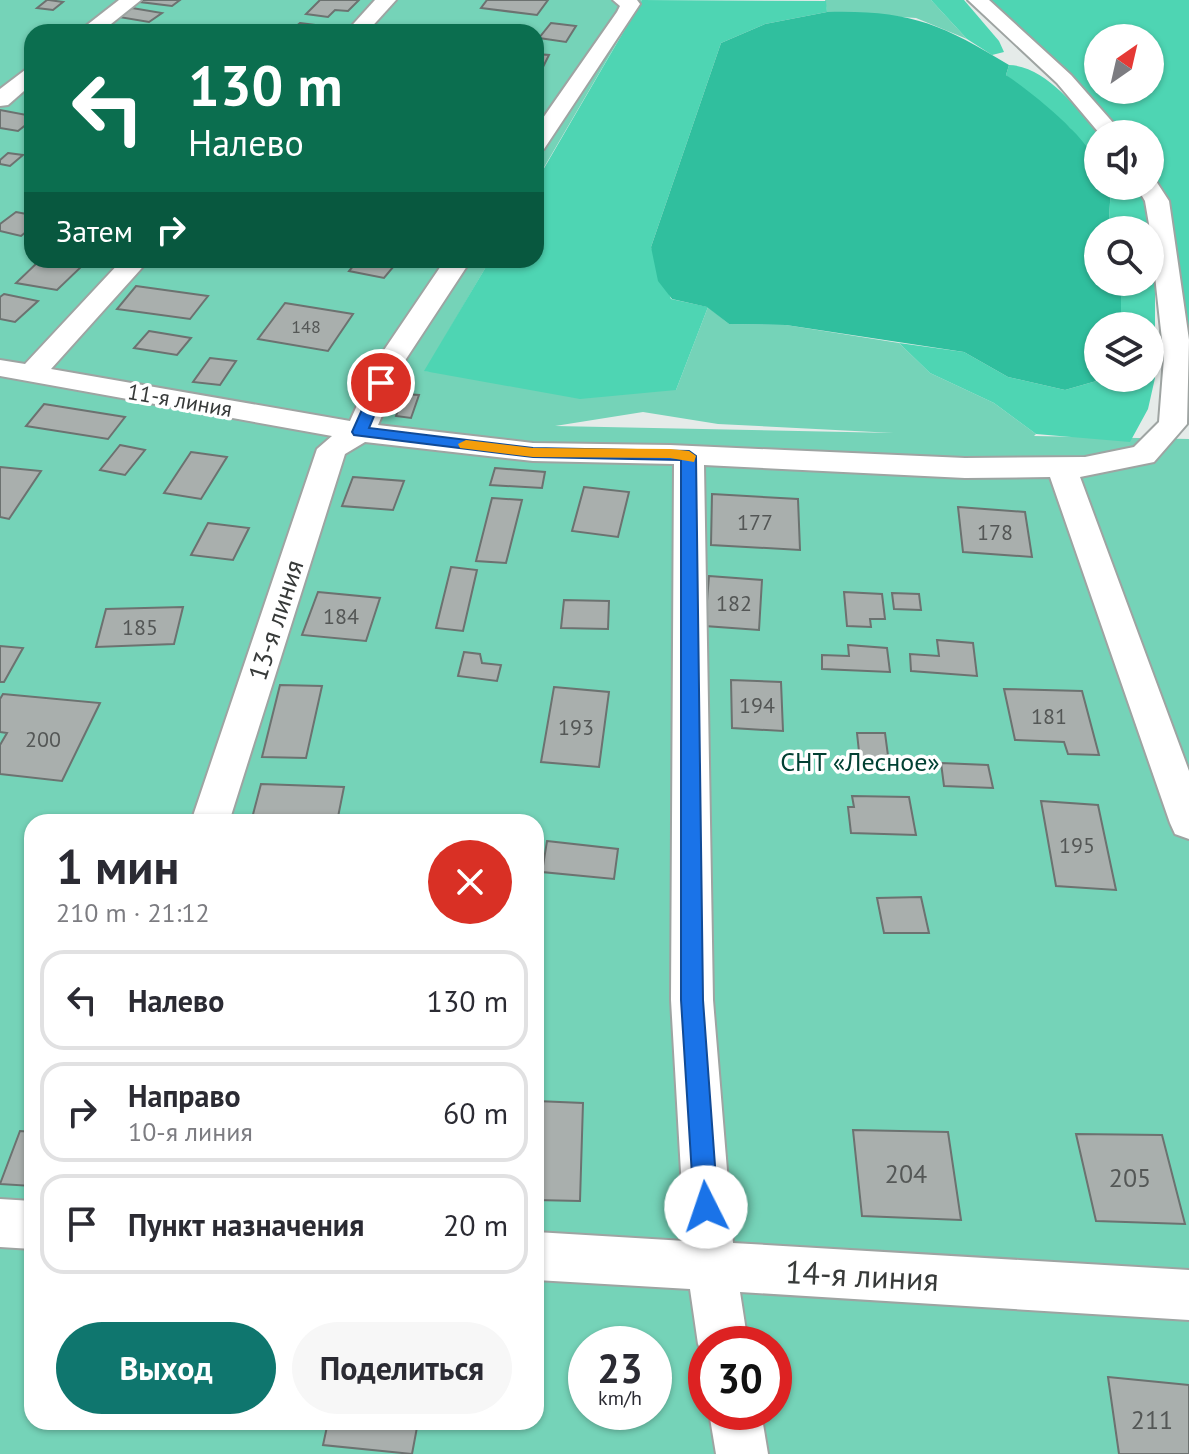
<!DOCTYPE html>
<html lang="ru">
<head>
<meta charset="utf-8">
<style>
  :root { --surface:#fff; --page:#f7f7f7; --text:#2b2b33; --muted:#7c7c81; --line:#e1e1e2; --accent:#0f766e }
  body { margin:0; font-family:"PT Sans",sans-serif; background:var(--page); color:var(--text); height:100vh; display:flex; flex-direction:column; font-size:30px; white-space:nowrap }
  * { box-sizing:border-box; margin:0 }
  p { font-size:26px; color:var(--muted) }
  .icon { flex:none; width:44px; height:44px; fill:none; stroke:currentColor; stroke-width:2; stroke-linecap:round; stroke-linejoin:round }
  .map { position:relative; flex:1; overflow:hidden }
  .details { position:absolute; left:24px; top:814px; width:520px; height:616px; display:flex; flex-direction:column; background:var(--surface); border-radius:24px; box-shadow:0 2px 6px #0004 }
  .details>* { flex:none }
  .top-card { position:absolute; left:24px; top:24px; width:520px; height:244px; border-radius:24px; box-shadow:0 2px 6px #0004; background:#0b6e4f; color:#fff; overflow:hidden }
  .needle { width:52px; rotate:34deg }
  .fabs { position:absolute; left:1084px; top:24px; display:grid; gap:16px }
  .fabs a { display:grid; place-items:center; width:80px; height:80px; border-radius:50%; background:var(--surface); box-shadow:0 2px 6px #0004; font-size:40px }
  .speed { position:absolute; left:568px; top:1326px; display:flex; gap:16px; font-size:40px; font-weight:700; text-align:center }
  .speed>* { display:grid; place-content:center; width:104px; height:104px; border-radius:50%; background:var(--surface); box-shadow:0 2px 6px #0004; line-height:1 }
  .speed small { font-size:20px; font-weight:400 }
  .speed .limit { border:12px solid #d22; background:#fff; color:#111 }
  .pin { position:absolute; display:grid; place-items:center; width:68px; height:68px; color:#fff; margin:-34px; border:4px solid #fff; border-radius:50%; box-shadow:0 2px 8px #0007 }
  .me { position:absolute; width:88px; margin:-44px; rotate:356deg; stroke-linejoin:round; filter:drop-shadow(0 0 6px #0008) }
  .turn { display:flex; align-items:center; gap:28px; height:168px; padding:0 32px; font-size:36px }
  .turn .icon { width:104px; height:104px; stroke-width:2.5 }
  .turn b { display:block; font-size:56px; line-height:68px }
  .then { display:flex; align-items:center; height:76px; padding:0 32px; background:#0003; gap:16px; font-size:30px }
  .round { display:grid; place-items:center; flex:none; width:84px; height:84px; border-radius:42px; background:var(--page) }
  .headline { display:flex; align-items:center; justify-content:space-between; height:136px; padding:0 32px }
  h1 { font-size:48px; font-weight:800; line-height:60px }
  .cta { display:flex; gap:16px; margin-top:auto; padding:16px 32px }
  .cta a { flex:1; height:92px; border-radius:48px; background:var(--accent); color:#fff; font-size:32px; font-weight:800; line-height:92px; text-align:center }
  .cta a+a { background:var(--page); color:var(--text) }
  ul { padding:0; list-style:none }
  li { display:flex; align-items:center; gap:24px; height:100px; margin:0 16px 12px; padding:0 16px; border:4px solid var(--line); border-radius:24px }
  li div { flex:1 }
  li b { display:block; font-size:30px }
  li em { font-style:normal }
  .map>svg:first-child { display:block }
  .green { fill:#75d3b8; fill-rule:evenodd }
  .forest { fill:#4ed5b3; fill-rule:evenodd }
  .water { fill:#30bf9e }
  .building { fill:#a9afad; stroke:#6c7270; stroke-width:2 }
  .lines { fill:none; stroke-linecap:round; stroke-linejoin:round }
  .street-casing { stroke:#9ea4a2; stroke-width:4 }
  .street { fill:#fff; fill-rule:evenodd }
  .route { fill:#1a73e8; stroke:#114b97; stroke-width:2 }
  .slow { fill:#f59e0b }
  .labels { text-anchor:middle; stroke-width:7; stroke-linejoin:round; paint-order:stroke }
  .far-number-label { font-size:18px; fill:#545756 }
  .far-street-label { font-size:22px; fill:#373a39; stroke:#fff }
  .number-label { font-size:22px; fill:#545756 }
  .street-label { font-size:26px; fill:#373a39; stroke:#fff }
  .park-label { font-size:26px; fill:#014033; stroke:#fff }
  .near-number-label { font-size:26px; fill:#545756 }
  .near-street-label { font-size:32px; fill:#373a39; stroke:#fff }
</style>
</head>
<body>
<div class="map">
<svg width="1189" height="1454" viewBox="0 0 1189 1454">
  <rect width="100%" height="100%" fill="#e5ebe9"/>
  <g class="green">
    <path d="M0,0H642L536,181V32H32V260H490L425,371L676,390L708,307L729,324L786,325L899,343L930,373L994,403L1036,434L1034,436L1189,439V1454H0ZM643,412L718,424L894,433L555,426ZM32,822H536V1422H32ZM586,1344H654V1412H586ZM706,1344H774V1412H706Z"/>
    <polygon points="825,0 931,0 967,39 916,18 827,12"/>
  </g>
  <g class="forest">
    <polygon points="642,0 826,1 827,12 765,24 721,43 651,247 671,299 708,307 676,390 580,399 424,371 490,260 536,260 536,182"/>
    <polygon points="931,0 964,0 999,41 1004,52 992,55 967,39"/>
    <path d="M984,0H1189V332L1169,202L1150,171V134H1122ZM1098,38H1150V90H1098Z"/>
    <path d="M1009,65C1045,66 1076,107 1099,134L1098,166L1070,128L1006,75Z"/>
    <polygon points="1111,186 1139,186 1147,200 1155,263 1155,378 1148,409 1130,442 1036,434 994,403 930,373 899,343 964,352 1008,377 1065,390 1107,378 1150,378 1150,326 1121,326 1121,282 1150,282 1150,230 1115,230 1109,219"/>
  </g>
  <path class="water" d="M827,12C908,10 940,23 1009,65L1006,75C1030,91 1091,139 1098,167C1099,172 1098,181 1098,186H1111L1109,219L1115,230H1098V282H1121V326H1098V378H1107L1065,390L1008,377L964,352L786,325L729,324L707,307L672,299L658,281L651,247L721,43L765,24Z"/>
  <g class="building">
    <polygon points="47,0 49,0 63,2 53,10 37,8"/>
    <polygon points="143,0 180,0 172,6 140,2"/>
    <polygon points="320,0 359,0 348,11 335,10 328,17 306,14"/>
    <polygon points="487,0 548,0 537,15 481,8"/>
    <polygon points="132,8 162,13 149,22 119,17"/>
    <polygon points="300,23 323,26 317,32 289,32"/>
    <polygon points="551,23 576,26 566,42 539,38"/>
    <polygon points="536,54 549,55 539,75 536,75"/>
    <polygon points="0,110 32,116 32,120 18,131 0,128"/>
    <polygon points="8,153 23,155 10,166 0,164 0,160"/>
    <polygon points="16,212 32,215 32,227 21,236 0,231 0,224"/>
    <polygon points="40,260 42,260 81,267 57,290 16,283"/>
    <polygon points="349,260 399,260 384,278 349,271 354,265 346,263"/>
    <polygon points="136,286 208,296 190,319 117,309"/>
    <polygon points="4,294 38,301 15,322 0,319 0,297"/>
    <polygon points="285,303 353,314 328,351 258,339"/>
    <polygon points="149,331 191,338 177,355 134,348"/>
    <polygon points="210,358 236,361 220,385 193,382"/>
    <polygon points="404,394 419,395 411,418 396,416"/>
    <polygon points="44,404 125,417 108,439 26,426"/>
    <polygon points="120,445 145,450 125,475 100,470"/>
    <polygon points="191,452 227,457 201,499 164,493"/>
    <polygon points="0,467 41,471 9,519 0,517"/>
    <polygon points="495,468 545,472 542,488 490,485"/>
    <polygon points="353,477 404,481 393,510 342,506"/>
    <polygon points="584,487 629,492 618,537 572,531"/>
    <polygon points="712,494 798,499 800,550 711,545"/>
    <polygon points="492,498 522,500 506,563 476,561"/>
    <polygon points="958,507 1025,512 1032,557 963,552"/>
    <polygon points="208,523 249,528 233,560 191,555"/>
    <polygon points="451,567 477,570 463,631 436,628"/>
    <polygon points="709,576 762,580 759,630 705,626"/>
    <polygon points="318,592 380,598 366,641 302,635"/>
    <polygon points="844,592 882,594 885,619 870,619 871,627 847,626"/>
    <polygon points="892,593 919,594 921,610 894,609"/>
    <polygon points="564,600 609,601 608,629 561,628"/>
    <polygon points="183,607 174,644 96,647 106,609"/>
    <polygon points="937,640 973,643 977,676 911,671 910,654 939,656"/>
    <polygon points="848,645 887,648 890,672 822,669 822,655 849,656"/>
    <polygon points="0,646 23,648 4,682 0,682"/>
    <polygon points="464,652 480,654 482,663 501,665 497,681 458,676"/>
    <polygon points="731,680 781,682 783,731 732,728"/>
    <polygon points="280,685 322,686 306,758 262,757"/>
    <polygon points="554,687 609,692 599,767 541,762"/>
    <polygon points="1004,689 1082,691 1099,755 1068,754 1064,742 1015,740"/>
    <polygon points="3,694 100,703 62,781 0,774 0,745 7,733 0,732 0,699"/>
    <polygon points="857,733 885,733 889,763 860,761"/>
    <polygon points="941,763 988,765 993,788 944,786"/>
    <polygon points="261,784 344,787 337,822 251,822"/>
    <polygon points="852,796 909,797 916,835 851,833 848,807 854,807"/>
    <polygon points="1041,801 1098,805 1116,890 1056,886"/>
    <polygon points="547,841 618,849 614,879 542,872"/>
    <polygon points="921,897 929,933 884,933 877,898"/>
    <polygon points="536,1101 583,1103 580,1201 536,1200"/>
    <polygon points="853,1130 948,1132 961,1220 862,1216"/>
    <polygon points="20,1131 32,1132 32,1186 0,1184"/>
    <polygon points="1076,1134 1162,1135 1185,1224 1096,1221"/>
    <polygon points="1108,1377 1189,1385 1189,1454 1119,1454"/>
    <polygon points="328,1422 418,1422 412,1454 323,1445"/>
  </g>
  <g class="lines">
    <defs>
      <g id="street">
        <polygon points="119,0 141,0 101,32 78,32"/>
        <polygon points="375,0 396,0 367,32 346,32"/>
        <polygon points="613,0 637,0 640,4 544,149 536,151 536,128 617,12 620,6"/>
        <polygon points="968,0 989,0 1071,75 1123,134 1100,134 1057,83"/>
        <polygon points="32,68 32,84 8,105 0,106 0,89 25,70"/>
        <polygon points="1150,179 1156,181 1169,201 1189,340 1187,424 1154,462 1080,477 1189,771 1189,839 1175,834 1170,823 1050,477 965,478 704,465 713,1000 733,1243 1189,1270 1189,1320 740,1292 748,1344 706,1344 706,1362 698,1344 690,1289 536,1280 536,1232 685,1241 671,1000 674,464 533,461 365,442 345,454 229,822 191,822 317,449 332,436 0,376 0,360 25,364 122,260 149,260 51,369 350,421 378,359 445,260 471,260 406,359 378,425 533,443 670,445 965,458 1085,457 1134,447 1159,422 1164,358 1150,230 1145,201 1136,186 1150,186"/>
        <polygon points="0,1199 32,1201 32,1249 0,1247"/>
        <polygon points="709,1412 761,1412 768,1454 716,1454"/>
      </g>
    </defs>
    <use href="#street" class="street-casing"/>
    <use href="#street" class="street"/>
  </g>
  <polygon class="route" points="381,379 388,383 369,428 533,448 689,451 696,456 703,1000 718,1207 715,1216 706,1219 698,1216 694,1207 681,1000 681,460 533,457 354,435 352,432 374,383"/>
  <polygon class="slow" points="466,440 533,448 670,449 689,451 696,456 694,462 670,458 533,457 460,448 458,444"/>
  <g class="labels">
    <g class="far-number-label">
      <text x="306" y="333">148</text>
    </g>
    <g class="far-street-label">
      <text transform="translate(180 400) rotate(10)" y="8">11-я линия</text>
    </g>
    <g class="number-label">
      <text x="755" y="530">177</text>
      <text x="995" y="540">178</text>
      <text x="734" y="611">182</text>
      <text x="341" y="624">184</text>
      <text x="140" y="635">185</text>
      <text x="757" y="713">194</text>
      <text x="1049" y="724">181</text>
      <text x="576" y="735">193</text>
      <text x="43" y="747">200</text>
      <text x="1077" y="853">195</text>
    </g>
    <g class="street-label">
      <text transform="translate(276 620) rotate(-72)" y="9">13-я линия</text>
    </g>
    <g class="park-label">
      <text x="860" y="771">СНТ «Лесное»</text>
    </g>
    <g class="near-number-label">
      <text x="906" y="1183">204</text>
      <text x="1130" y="1187">205</text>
      <text x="1152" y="1429">211</text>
    </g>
    <g class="near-street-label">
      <text transform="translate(862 1276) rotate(3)" y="11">14-я линия</text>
    </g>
  </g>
</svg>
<div class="fabs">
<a><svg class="needle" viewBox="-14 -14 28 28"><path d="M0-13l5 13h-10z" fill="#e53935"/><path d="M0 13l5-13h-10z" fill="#7c7c81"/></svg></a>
<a><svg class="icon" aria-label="sound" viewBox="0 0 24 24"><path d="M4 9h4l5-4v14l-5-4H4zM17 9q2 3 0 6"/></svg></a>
<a><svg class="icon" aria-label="search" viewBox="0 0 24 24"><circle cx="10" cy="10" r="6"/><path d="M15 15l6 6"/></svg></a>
<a><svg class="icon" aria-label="layers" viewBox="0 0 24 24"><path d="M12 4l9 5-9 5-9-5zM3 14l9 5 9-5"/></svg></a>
</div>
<div class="speed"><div>23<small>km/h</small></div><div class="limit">30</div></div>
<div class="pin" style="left:381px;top:383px;background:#d93025"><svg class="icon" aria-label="arrive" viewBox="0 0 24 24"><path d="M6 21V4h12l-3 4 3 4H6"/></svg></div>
<svg class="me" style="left:706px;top:1207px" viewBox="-20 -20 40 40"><circle r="19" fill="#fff"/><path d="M0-13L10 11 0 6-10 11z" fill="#1a73e8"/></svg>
<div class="top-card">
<div class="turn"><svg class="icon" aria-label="left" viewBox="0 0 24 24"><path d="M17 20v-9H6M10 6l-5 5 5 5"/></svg><div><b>130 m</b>Налево</div></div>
<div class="then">Затем<svg class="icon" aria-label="right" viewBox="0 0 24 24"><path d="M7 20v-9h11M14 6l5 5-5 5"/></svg></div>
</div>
<section class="details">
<div class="headline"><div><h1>1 мин</h1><p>210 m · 21:12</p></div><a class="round" style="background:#d93025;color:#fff"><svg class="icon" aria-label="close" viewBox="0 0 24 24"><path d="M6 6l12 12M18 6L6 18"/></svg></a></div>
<ul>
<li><svg class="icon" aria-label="left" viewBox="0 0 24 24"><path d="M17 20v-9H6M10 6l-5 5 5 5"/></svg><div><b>Налево</b></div><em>130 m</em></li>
<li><svg class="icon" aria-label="right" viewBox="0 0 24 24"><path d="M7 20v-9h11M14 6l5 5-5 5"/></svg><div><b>Направо</b><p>10-я линия</p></div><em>60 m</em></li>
<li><svg class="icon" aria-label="arrive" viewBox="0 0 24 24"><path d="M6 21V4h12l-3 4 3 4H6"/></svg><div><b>Пункт назначения</b></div><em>20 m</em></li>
</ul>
<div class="cta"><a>Выход</a><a>Поделиться</a></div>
</section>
</div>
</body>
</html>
